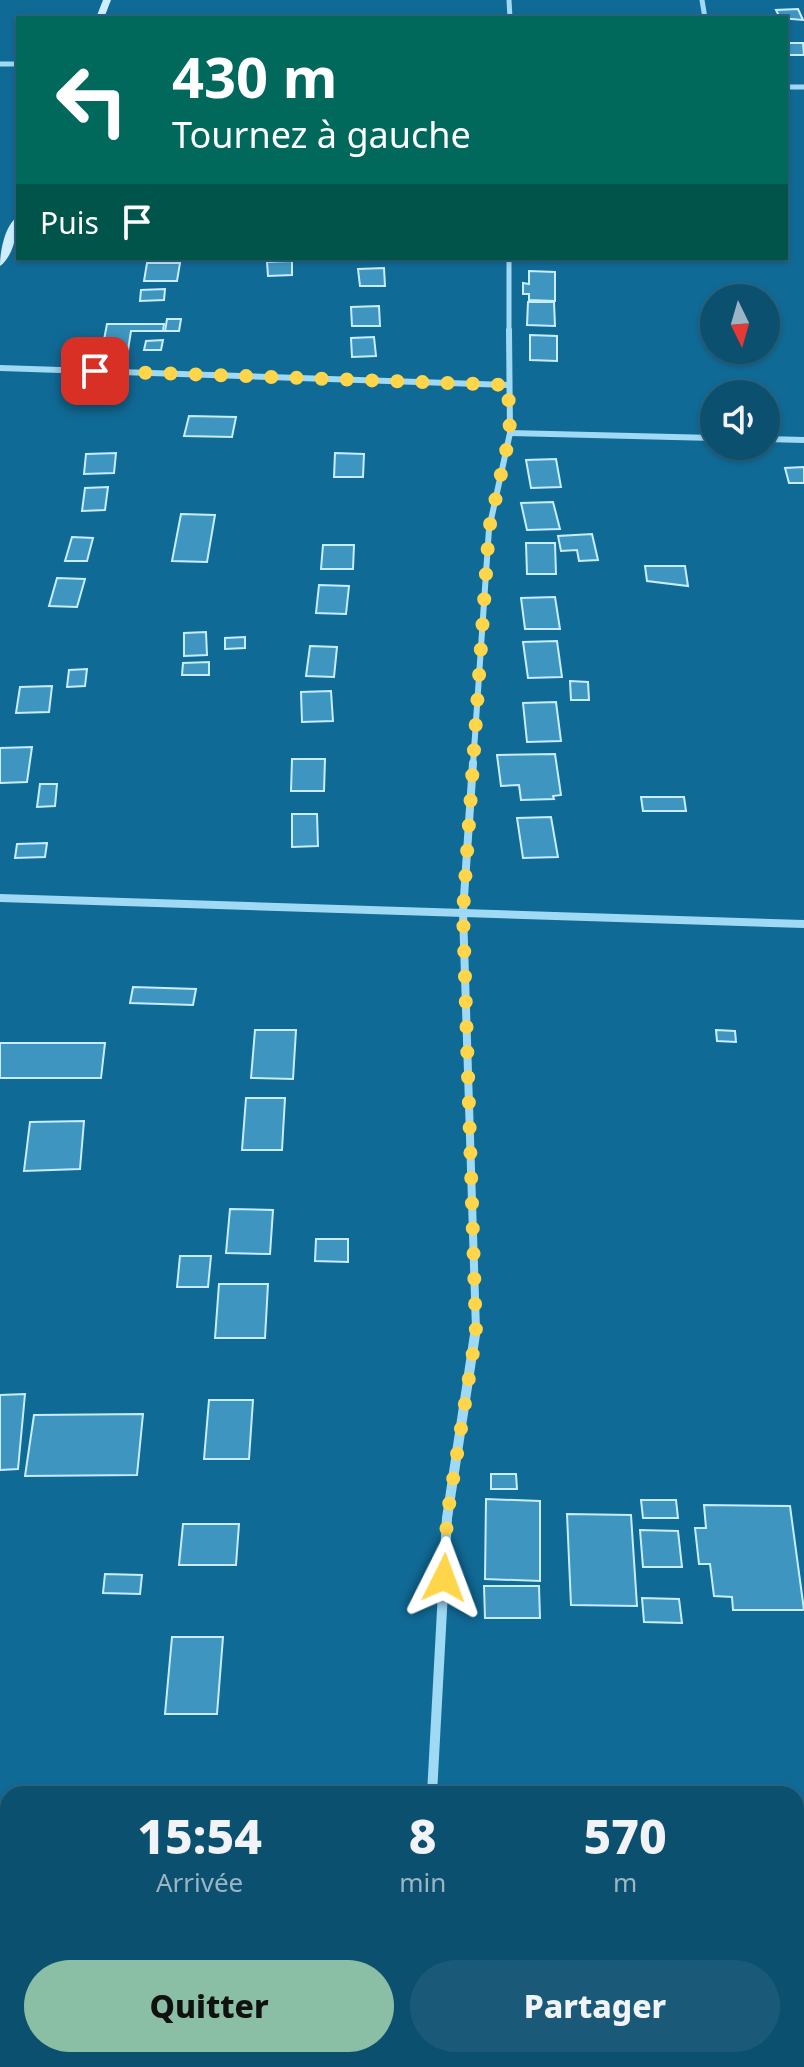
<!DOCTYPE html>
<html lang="fr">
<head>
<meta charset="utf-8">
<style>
  :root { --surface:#0c5070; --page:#1a5a78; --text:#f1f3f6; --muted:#9ab5c3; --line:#2c6783; --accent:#8abfa5 }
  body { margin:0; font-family:"Noto Sans",sans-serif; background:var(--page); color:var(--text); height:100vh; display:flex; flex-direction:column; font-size:30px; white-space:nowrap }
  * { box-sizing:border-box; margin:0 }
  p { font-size:26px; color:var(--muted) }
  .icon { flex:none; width:44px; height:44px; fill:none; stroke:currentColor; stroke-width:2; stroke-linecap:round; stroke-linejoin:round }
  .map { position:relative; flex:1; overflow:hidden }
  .panel { position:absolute; left:0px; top:1786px; width:804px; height:282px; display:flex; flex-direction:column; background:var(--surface); border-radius:24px 24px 0 0; box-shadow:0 2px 6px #0004,0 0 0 2px var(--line) }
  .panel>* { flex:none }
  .hud { position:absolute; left:16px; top:16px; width:772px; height:244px; border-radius:0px; box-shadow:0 2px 6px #0004,0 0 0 2px var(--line); background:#00695c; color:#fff; overflow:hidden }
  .needle { width:52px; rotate:175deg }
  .buttons { position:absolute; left:700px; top:284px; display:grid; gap:16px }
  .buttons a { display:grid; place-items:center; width:80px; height:80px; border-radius:50%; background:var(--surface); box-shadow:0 2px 6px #0004,0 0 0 2px var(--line); font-size:40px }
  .pin { position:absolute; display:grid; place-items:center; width:68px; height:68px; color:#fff; margin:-34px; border-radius:16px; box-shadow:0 4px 12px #0006 }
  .me { position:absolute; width:88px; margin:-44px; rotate:3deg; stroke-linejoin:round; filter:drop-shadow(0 0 6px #0008) }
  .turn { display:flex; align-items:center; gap:28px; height:168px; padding:0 24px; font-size:36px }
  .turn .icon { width:104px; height:104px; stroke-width:2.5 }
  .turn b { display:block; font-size:56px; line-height:68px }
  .then { display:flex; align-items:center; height:76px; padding:0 24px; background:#0003; gap:16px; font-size:30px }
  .eta { display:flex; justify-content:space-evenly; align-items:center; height:136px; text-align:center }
  .eta b { font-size:48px; font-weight:800; line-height:56px }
  .primary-button { display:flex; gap:16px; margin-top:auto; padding:16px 24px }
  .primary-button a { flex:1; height:92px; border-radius:48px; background:var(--accent); color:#111; font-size:32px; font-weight:800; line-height:92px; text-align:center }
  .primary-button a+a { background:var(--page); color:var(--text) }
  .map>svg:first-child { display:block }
  .building { fill:#3e96c0; stroke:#c8edfe; stroke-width:2 }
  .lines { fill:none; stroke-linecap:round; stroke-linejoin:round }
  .street-far3 { stroke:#a0d9f4; stroke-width:5 }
  .street-far2 { stroke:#a0d9f4; stroke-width:6 }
  .street-far1 { stroke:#a0d9f4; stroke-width:8 }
  .street { stroke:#a0d9f4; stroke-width:10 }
  .secondary { fill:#cfeefd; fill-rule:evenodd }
  .route { stroke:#ffd54a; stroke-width:14; stroke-dasharray:0 25.2 }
</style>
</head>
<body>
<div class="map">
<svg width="804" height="2067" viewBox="0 0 804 2067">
  <rect width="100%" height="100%" fill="#106a96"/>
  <g class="building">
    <polygon points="798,9 803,20 780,18 776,10"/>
    <polygon points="786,43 803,43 804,55 786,55"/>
    <polygon points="292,261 292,275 268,276 267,262"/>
    <polygon points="147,263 180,263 177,281 144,281"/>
    <polygon points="384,268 385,286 360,286 358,269"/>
    <polygon points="529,271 555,272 555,301 529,300 529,294 523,294 523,283 529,284"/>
    <polygon points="165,289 164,300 140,301 141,290"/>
    <polygon points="528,302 554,302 555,326 527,325"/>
    <polygon points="379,306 380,326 352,326 351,307"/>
    <polygon points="167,319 181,319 179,331 165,331"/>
    <polygon points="107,324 164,324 163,331 131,331 128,350 102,350"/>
    <polygon points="530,335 557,336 557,361 530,360"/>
    <polygon points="374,337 376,356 352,357 351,338"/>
    <polygon points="163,340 161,350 144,350 146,341"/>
    <polygon points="189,416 236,417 232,437 184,436"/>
    <polygon points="116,453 114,473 84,474 86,454"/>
    <polygon points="335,453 364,454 363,477 334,477"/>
    <polygon points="556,459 561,487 531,488 526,460"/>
    <polygon points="804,467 804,483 789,483 785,468"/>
    <polygon points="108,487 105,510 82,511 85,488"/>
    <polygon points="553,502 560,529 527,530 521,503"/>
    <polygon points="181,514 215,515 207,562 172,561"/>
    <polygon points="592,534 598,560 579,561 577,550 561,551 558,536"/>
    <polygon points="72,537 93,538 87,561 65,561"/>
    <polygon points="526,543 555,543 556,574 527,574"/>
    <polygon points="323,545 354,545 353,569 321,569"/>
    <polygon points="645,566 685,566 688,586 647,581"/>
    <polygon points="57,578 85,579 77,607 49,606"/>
    <polygon points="319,585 349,586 346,614 316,613"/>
    <polygon points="555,597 560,629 525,629 521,598"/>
    <polygon points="206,632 207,655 184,656 184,633"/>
    <polygon points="245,637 245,648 225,649 225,638"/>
    <polygon points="557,641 562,677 528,678 523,642"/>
    <polygon points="310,646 337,647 334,677 306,676"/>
    <polygon points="209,662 209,675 182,675 183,663"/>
    <polygon points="87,669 85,686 67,687 69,670"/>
    <polygon points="570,681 588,682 589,700 571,700"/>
    <polygon points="52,686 49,712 16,713 20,687"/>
    <polygon points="331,691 333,721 302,722 301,692"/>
    <polygon points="556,702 561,741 527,742 523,703"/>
    <polygon points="32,747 27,782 0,783 0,748"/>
    <polygon points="555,754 561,795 553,796 554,799 521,800 519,785 501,786 497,755"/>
    <polygon points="292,759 325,759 324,791 291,791"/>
    <polygon points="40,784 57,784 55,806 37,807"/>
    <polygon points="641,797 684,797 686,811 643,811"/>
    <polygon points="292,814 317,814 318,846 292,847"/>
    <polygon points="551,817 558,857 523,858 517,818"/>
    <polygon points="47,843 45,857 15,858 17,844"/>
    <polygon points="133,987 196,989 193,1005 130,1003"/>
    <polygon points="255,1030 296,1030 293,1079 251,1078"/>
    <polygon points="716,1030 735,1031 736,1042 717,1041"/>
    <polygon points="0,1043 105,1043 101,1078 0,1078"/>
    <polygon points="246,1098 285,1098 282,1150 242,1150"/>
    <polygon points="84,1121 80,1169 24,1171 30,1122"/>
    <polygon points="230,1209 273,1210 270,1254 226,1253"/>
    <polygon points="316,1239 348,1239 348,1262 315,1261"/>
    <polygon points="180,1256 211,1256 208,1287 177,1287"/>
    <polygon points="219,1284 268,1284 265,1338 215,1338"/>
    <polygon points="25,1394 18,1469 0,1470 0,1395"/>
    <polygon points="209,1400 253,1400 249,1459 204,1459"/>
    <polygon points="143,1414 137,1475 25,1476 34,1415"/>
    <polygon points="491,1474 516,1474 517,1489 491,1489"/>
    <polygon points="486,1499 540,1501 540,1581 485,1579"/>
    <polygon points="641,1500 676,1500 678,1518 643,1518"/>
    <polygon points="704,1505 790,1506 804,1610 733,1610 732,1597 714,1596 710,1564 699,1564 695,1528 706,1528"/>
    <polygon points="567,1514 631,1515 637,1606 571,1605"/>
    <polygon points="183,1524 239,1524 236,1565 179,1565"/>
    <polygon points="640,1530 678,1531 682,1567 643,1567"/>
    <polygon points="105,1574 142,1575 140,1594 103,1593"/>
    <polygon points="484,1586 539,1586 540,1618 485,1618"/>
    <polygon points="642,1598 679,1599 682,1623 644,1622"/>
    <polygon points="172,1637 223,1637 217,1714 165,1714"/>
  </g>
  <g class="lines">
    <g class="street-far3">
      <polyline points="509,0 510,18"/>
      <polyline points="702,0 705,18"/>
      <polyline points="0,64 18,64"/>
      <polyline points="786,87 804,87"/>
      <polyline points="509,258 509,332"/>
    </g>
    <g class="street-far2">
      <polyline points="0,368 508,385"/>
      <polyline points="510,433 714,438"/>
      <polyline points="766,439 804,440"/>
      <polyline points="473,765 489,529 510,433 509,330"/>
    </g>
    <g class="street-far1">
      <polyline points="473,763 463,912 476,1330"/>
      <polyline points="0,898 804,924"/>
    </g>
    <g class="street">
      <polyline points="432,1794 447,1518 476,1328"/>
      <polyline points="796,1987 804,1987"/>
      <polyline points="438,2067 439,2060"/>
    </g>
    <g class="secondary">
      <polygon points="103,0 111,0 104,18 96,18"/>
      <path d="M18,216C18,232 13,257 0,266C0,250 5,225 18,216Z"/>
    </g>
  </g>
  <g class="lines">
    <polyline class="route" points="95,371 508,385 510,433 489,529 463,912 476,1333 447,1518 444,1578"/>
  </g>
</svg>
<div class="buttons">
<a><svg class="needle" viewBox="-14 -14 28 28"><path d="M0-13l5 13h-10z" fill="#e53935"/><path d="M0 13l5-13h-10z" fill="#9ab5c3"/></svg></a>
<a><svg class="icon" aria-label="sound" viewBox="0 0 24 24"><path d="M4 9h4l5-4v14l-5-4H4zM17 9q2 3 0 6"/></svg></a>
</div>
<div class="pin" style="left:95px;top:371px;background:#d93025"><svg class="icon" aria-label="arrive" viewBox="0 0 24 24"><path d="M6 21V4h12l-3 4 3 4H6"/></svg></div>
<svg class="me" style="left:444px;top:1578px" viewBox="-20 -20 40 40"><path d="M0-17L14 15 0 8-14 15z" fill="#ffd54a" stroke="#fff" stroke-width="4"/></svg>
<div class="hud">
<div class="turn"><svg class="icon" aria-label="left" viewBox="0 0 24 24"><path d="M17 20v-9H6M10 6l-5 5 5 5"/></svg><div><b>430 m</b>Tournez à gauche</div></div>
<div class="then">Puis<svg class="icon" aria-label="arrive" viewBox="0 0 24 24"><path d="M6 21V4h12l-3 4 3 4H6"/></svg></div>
</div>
<section class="panel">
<div class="eta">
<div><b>15:54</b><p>Arrivée</p></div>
<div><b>8</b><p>min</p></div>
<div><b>570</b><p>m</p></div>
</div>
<div class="primary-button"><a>Quitter</a><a>Partager</a></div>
</section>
</div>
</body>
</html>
